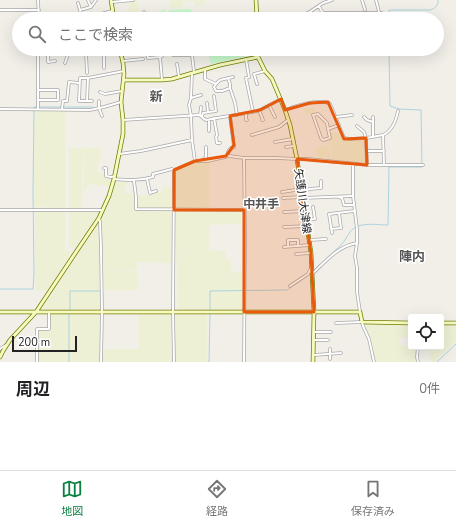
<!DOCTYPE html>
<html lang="ja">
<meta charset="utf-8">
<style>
body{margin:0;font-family:"Nunito Sans","Noto Sans JP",sans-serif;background:#f2f2f2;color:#202124}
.controls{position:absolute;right:12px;bottom:12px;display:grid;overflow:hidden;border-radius:4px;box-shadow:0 4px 16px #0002}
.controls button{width:36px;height:36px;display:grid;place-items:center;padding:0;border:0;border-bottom:1px solid #e0e0e0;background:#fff;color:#202124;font:20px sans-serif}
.scale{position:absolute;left:12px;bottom:10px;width:65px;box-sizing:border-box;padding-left:4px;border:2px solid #222;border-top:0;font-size:11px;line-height:14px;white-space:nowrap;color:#222;-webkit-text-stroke:3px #fff;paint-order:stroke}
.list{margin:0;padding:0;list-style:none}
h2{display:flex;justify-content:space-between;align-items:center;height:52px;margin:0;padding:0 16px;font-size:17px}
h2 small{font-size:13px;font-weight:400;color:#757577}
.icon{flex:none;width:22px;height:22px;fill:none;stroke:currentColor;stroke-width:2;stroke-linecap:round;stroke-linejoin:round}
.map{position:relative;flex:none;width:456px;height:362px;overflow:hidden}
.search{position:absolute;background:#fff;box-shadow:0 4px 16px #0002;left:12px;right:12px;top:12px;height:44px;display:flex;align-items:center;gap:10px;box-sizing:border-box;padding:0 14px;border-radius:22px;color:#757577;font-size:15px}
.sheet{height:108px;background:#fff}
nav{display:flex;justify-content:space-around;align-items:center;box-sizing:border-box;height:56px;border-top:1px solid #e0e0e0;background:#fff;font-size:11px;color:#757577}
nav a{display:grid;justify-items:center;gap:2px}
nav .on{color:#0b8043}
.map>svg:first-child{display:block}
</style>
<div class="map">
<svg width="456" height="362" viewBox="0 0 456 362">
<rect width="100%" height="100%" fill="#f2efe9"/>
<path fill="#eef0d5" d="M169,0H205V4L195,7V2L183,1V7L169,8Z
M129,1H137L139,11L128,14Z
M313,107L315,113L307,115L303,109Z
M34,111H65V208L34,207Z
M341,132L343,138L342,139L333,140H332L333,141L328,143L327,140L332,139L330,134Z
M344,139H364L366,161L365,163L344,162L333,160L330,143L333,141Z
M329,145L331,159L318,158L316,148Z
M69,148H83L82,208H69Z
M84,148H102L97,172L104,174L105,177L112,178L109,187L94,185L89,183L84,193Z
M195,162H209V209L175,208V170Z
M116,181H130L124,188L125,193L127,194L133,193L138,196L152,194L162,191L163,187H172L173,263L138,262L136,270H104L101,218L107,207Z
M35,211H65V250L73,252L47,291L35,290Z
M69,211H100L92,224L75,247H69Z
M175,212H241V224L209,225V251H226V260H231V273L243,272L242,310L178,309Z
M99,222L101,310H44L41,308V306Z
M104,270L137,271L138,290H104Z
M49,313H100V362H37L38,330L48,329Z
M139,313H172V362H103V349H139Z
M174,313H207V362H175Z
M364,324H411V336L399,338L400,346L406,345V347H417L416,356L417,362H375L370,338L364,327Z
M441,324H456V341L434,362H431L429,350L435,349V347H441Z"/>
<path fill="#c8facc" d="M165,9L166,19H155V14Z
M191,9L192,19H169V10Z
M207,49H251L252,55L211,64Z"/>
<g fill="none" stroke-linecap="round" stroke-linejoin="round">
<path stroke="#aad3df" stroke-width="1" d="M389,19V10H431C435,8 439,5 438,0
M330,256C333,251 338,249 341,245C345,241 347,236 350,232C358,221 377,225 388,225L389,167H422L421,110L399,109L390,106L389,49
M314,270L320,264
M0,289H33L34,274L33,192L34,107H93
M210,310V291L287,290L307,276
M70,311V291H101
M69,362V313
M209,362L210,313
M437,362L456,344"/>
<defs>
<path id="street" d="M38,0L39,19
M88,0L91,7
M362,0L365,10
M376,0L379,12
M112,2L133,0
M78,3L80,10L91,7L96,0
M319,6L322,12L324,13H382
M0,10H39
M80,10L81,19
M144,12L146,19
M97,15L112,11
M286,19L308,13L323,3L332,0
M69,49L80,53L85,54L90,50L118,49
M146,49L148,58L160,57
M161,49L162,56L160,57L162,80
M192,49V55
M48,50V62L55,61
M104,50V68
M38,51L61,49
M86,53L87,73
M173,55H192L194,72
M246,59L249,77L246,78L253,112
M123,61L143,59
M65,63L70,49
M177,64L179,77
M205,70V79L216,84L214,87L216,91H222L230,88
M192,73L191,98L189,105L191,116L192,140L195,161
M228,78L230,84V88L235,103L237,115
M216,84L220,80L233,77
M257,84L254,74L265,71
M38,90H58V100H38
M100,92L105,94L122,91
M191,98L201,95
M87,101L88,78
M92,101H79L80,78H88L124,71
M99,101V108L102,116
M207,103L208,112
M269,105L275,117
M0,109L90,110L104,107L121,102
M38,109V49
M62,109L63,101H67L69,82L79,83
M259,110L263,120H262
M285,110C296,106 320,98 330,104L344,138L350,139L366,138L367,165
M246,114V120H247
M200,115L201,107
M202,116L203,113L216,111L214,96
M336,117L352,115
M364,117L367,120L373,122V137
M214,118L217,135L216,137L217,143H220
M123,120L199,115C202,116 203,119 206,120L217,118L253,112L260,110L281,99
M209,120V131
M373,122V117
M357,126L364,132L366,138L383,135L384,165
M328,129L327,123L318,114L313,115L321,138L323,140L330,138L328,129L339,125
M252,135L279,127L288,120
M383,135C392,131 396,121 398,111
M275,142L293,139
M286,147L294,146
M367,151H384
M119,154L141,151L192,140
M227,156C228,151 229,148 234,147L230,116
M244,158L245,239L244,362
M201,161L206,157V147
M353,164V196L357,229V243L355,256L357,268V292L360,312
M104,168H106V176L111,177L115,176
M114,179C127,180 140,181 153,177V174L172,169L174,170L195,161H208L229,156L244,158H276L297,159H308L367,165H423
M147,179L150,193L156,191
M134,181L136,197V209L244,210
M302,191L310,189L321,188V181
M282,192L302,189
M338,197L342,198L344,205H354
M283,198L303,197
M303,198L352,196
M0,210H102
M284,212L305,211
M99,218L100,222L101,248L102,312L101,362
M306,220L315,219L313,207
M284,227L307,226
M331,229L341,228L339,213
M332,233L329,214L354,211
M309,240L326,239
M288,246V240H298V246
M284,247L310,245
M296,254L311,253
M312,274C326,261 338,246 357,243
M290,286L308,274L311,268
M336,323L362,322L363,326L369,339L374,362
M314,332H331
M314,340H328
M0,349L6,345
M330,349V359
M314,355L341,353
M37,362V329H49V312
M174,362L173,311L174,170
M418,362L417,357L418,347"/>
<path id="secondary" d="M111,0L114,19
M256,0L257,19
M256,49L258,57L265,71L272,79L285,110L290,125L297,159L311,253L314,312L313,362
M124,80H162L172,79L220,65L258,57
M0,312H360L362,322L411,323
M441,323H456
M0,357L3,351L10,340L36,312L78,249L99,218L109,196L114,179L123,134V120L121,102L124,74L123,63L120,49"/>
</defs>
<use href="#street" stroke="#a9a9a9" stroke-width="3.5"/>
<use href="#secondary" stroke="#707d05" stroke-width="4.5"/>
<use href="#street" stroke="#fff" stroke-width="2"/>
<use href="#secondary" stroke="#f7fabf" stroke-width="3"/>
</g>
<path fill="#e8590c" fill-opacity="0.2" stroke="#e8590c" stroke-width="3" stroke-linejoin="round" d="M281,99L285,110L310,103L328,102L344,139L366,138L367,165L297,159L311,253L314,312H244V210H174V170L195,161L226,156L234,145L230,116L260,110Z"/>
<g text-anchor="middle" stroke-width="3" stroke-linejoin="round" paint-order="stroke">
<g font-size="11" fill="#222" stroke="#fff">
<text transform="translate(303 201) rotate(82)" y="4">矢護川大津線</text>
</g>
<g font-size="12" font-weight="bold" fill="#555" stroke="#fff">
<text x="261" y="208">中井手</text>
</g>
<g font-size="13" font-weight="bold" fill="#555" stroke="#fff">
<text x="156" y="101">新</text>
<text x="412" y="261">陣内</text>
</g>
</g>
</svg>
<div class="controls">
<button><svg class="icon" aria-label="locate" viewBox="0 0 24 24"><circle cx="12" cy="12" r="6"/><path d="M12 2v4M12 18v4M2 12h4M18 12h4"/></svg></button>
</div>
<div class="scale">200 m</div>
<div class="search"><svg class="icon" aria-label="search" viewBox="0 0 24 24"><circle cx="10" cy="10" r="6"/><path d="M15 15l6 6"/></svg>ここで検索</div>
</div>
<section class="sheet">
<h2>周辺<small>0件</small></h2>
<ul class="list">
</ul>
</section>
<nav>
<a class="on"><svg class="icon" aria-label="map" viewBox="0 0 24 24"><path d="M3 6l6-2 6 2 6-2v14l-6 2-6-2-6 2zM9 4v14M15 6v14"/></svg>地図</a>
<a><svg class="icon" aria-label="directions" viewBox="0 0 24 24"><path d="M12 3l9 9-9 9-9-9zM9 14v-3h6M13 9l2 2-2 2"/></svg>経路</a>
<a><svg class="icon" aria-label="saved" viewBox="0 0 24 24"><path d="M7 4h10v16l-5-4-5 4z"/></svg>保存済み</a>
</nav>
